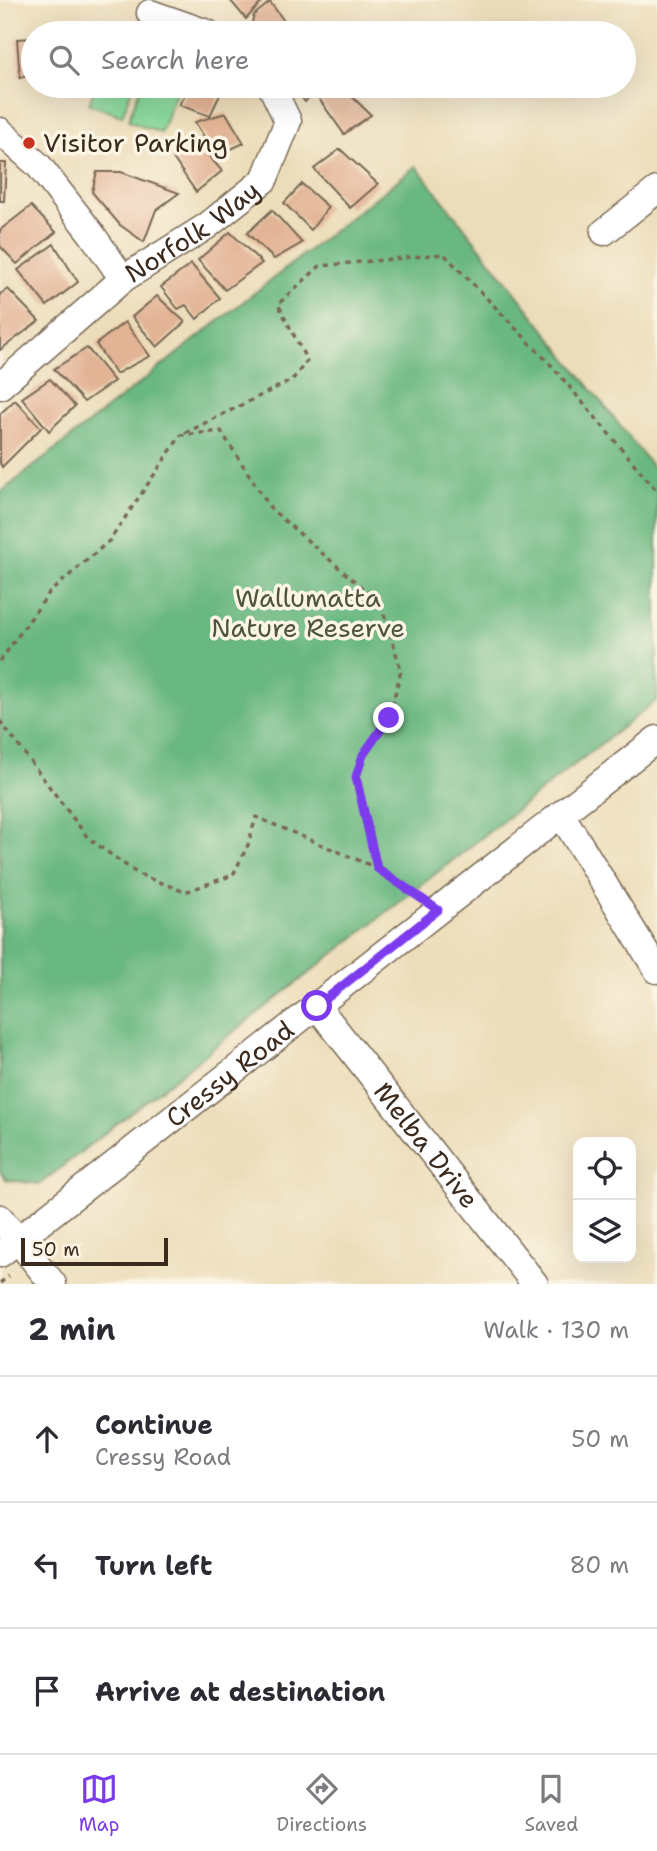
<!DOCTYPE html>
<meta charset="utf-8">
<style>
body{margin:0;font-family:"Shantell Sans",sans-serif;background:#f2f2f3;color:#2b2b33}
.controls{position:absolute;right:21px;bottom:21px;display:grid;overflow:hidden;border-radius:14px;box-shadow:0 7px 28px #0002}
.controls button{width:63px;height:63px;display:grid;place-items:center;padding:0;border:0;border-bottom:2px solid #e1e1e2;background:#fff;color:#2b2b33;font:35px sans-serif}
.scale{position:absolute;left:21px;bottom:18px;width:147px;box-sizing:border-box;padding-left:7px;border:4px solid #3b2a1e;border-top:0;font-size:19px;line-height:24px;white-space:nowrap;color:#3b2a1e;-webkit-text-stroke:5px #fcf5e5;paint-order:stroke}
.stop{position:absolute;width:21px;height:21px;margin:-16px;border:5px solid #7c3aed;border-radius:50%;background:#fff}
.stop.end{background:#7c3aed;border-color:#fff;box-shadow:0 2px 7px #0008}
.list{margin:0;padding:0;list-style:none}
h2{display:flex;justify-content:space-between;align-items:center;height:91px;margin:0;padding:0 28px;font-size:30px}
h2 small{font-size:23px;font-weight:400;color:#7c7c81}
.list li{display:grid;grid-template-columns:46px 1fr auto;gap:21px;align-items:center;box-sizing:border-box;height:126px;padding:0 28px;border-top:2px solid #e1e1e2}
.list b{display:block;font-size:26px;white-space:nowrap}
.list p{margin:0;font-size:23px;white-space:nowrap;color:#7c7c81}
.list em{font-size:23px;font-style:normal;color:#7c7c81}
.icon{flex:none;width:38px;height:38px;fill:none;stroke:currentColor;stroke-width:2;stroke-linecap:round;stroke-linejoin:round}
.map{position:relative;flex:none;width:657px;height:1284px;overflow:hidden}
.search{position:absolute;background:#fff;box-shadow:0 7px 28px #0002;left:21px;right:21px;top:21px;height:77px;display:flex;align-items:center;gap:18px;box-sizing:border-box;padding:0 24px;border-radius:38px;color:#7c7c81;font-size:26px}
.sheet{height:469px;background:#fff}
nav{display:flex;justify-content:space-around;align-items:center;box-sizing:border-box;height:98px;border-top:2px solid #e1e1e2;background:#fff;font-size:19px;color:#7c7c81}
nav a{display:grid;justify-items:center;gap:4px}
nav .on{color:#7c3aed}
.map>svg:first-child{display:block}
</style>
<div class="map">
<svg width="657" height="1284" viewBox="0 0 657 1284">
<rect width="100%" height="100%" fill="#fcf5e5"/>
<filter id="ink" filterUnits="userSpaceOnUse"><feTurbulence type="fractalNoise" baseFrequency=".0143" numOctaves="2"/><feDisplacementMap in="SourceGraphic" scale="14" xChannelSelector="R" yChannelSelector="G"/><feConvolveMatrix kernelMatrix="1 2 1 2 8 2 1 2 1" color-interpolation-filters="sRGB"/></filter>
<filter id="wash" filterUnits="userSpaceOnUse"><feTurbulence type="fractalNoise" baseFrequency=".00686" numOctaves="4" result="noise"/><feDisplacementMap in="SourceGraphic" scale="28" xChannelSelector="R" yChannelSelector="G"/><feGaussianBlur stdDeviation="1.57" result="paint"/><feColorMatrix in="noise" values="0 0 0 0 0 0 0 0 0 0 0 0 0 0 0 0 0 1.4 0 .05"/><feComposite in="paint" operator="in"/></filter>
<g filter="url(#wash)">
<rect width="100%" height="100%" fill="#ecddba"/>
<path fill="#84d799" stroke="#60805c" stroke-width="2" d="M95,86H133L122,116L89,104Z
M141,86H178L161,133L128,121Z"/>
<path fill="#6bb881" stroke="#537150" stroke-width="2" d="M416,166L657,473V700L40,1184L7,1180L0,1172V493Z"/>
<g id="blocks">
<path fill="#e3b395" d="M230,0H264L246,19Z
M270,2L293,33H253L250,30L254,15Z
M33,38V72L20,78L17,39Z
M190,86H224L210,116L179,105Z
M293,86H319L305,102Z
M327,86H341L371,115L344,134L315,93Z
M226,113L244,143L216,156L195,122Z
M198,143L222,171L196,192L173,158Z
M340,149L378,184L350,208L314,169Z
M0,163H6L4,201H0Z
M97,172H121L179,193L156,210L144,242L120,225L92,192Z
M302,184L328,207L311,230L284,203Z
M31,206L56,232L17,264L0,246V230Z
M272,210L302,243L274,259L247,233Z
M230,232L262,263L225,290L198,260Z
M54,244L78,282L47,306L18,270Z
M191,264L220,298L197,319L186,305L178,309L161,287Z
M8,289L39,321L0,350V294Z
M157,296L185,322L157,347L132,317Z
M125,322L150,356L116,374L96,344Z
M87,348L114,381L84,402L54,369Z
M50,379L75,406L49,431L22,398Z
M15,400L41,428L2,467L0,463V414Z"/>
</g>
</g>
<g filter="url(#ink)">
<use href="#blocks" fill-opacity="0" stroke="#796955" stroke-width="2"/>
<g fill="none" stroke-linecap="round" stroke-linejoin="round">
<defs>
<g id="minor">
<path d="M150,13L207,33"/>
<path d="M0,131L39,166L91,233L123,279"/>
<path d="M604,232L657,190"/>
<path id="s1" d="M0,386L123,279L207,226L264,180L288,121L271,86"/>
<path d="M561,814L657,970"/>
<path id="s2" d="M317,1006L535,1284"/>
<path d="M0,1218L53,1284"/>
<path id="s3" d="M0,1254L657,739"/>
</g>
</defs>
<use href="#minor" stroke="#796955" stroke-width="29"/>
<path stroke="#796955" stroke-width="3.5" stroke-dasharray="5 5" stroke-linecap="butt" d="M185,433L292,380L307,361L278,304L320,266L444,254L552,366L657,491
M0,661L49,593L110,540L181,435L221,431L271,509L381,604L401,670L389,718L363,755L356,777L377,868
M0,721L88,838L138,874L185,892L233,875L248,845L256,817L377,868L419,897
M0,1283L9,1276"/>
<use href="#minor" stroke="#fff" stroke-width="26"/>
</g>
</g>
<g fill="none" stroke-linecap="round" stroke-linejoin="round" filter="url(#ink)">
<path stroke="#7c3aed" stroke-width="9" d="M317,1006L438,910L377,868L356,777L363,755L389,718"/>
</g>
<circle fill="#c8321e" stroke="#fcf5e5" stroke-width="2.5" cx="29" cy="143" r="7"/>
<g text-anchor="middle" stroke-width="7" stroke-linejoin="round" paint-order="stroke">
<g font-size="26" fill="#3b2a1e" stroke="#fcf5e5" text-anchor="start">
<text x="43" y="152">Visitor Parking</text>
</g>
<g font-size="26" fill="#3b2a1e" stroke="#fcf5e5">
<text dy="9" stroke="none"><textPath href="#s1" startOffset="247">Norfolk Way</textPath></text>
<text dy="9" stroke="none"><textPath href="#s3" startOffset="292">Cressy Road</textPath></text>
<text dy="9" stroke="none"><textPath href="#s2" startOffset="177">Melba Drive</textPath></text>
</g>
<g font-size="26" fill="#4d553d" stroke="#fcf5e5">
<text x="308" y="607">Wallumatta<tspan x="308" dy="30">Nature Reserve</tspan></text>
</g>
</g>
</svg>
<div class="controls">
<button><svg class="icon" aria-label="locate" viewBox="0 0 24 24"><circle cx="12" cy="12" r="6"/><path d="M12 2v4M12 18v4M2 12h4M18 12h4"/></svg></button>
<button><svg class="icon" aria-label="layers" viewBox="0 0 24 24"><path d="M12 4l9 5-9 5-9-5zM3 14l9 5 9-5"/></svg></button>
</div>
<div class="scale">50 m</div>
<div class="stop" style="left:317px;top:1006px"></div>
<div class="stop end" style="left:389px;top:718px"></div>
<div class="search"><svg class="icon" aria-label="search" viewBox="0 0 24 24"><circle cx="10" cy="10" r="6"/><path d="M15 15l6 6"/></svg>Search here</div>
</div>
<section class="sheet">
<h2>2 min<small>Walk · 130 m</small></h2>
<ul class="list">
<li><svg class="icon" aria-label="ahead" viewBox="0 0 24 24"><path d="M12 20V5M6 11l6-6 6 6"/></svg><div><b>Continue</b><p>Cressy Road</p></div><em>50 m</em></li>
<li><svg class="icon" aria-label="left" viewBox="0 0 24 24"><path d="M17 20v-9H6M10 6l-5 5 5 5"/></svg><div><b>Turn left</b></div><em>80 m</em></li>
<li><svg class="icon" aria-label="arrive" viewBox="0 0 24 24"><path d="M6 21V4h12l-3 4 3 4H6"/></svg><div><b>Arrive at destination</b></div></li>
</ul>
</section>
<nav>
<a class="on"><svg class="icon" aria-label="map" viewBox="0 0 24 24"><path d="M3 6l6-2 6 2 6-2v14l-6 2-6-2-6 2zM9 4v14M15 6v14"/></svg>Map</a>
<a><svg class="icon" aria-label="directions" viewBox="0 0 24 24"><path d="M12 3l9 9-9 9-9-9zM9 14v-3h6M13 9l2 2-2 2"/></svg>Directions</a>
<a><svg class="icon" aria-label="saved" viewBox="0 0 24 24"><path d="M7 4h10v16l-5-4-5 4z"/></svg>Saved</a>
</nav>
